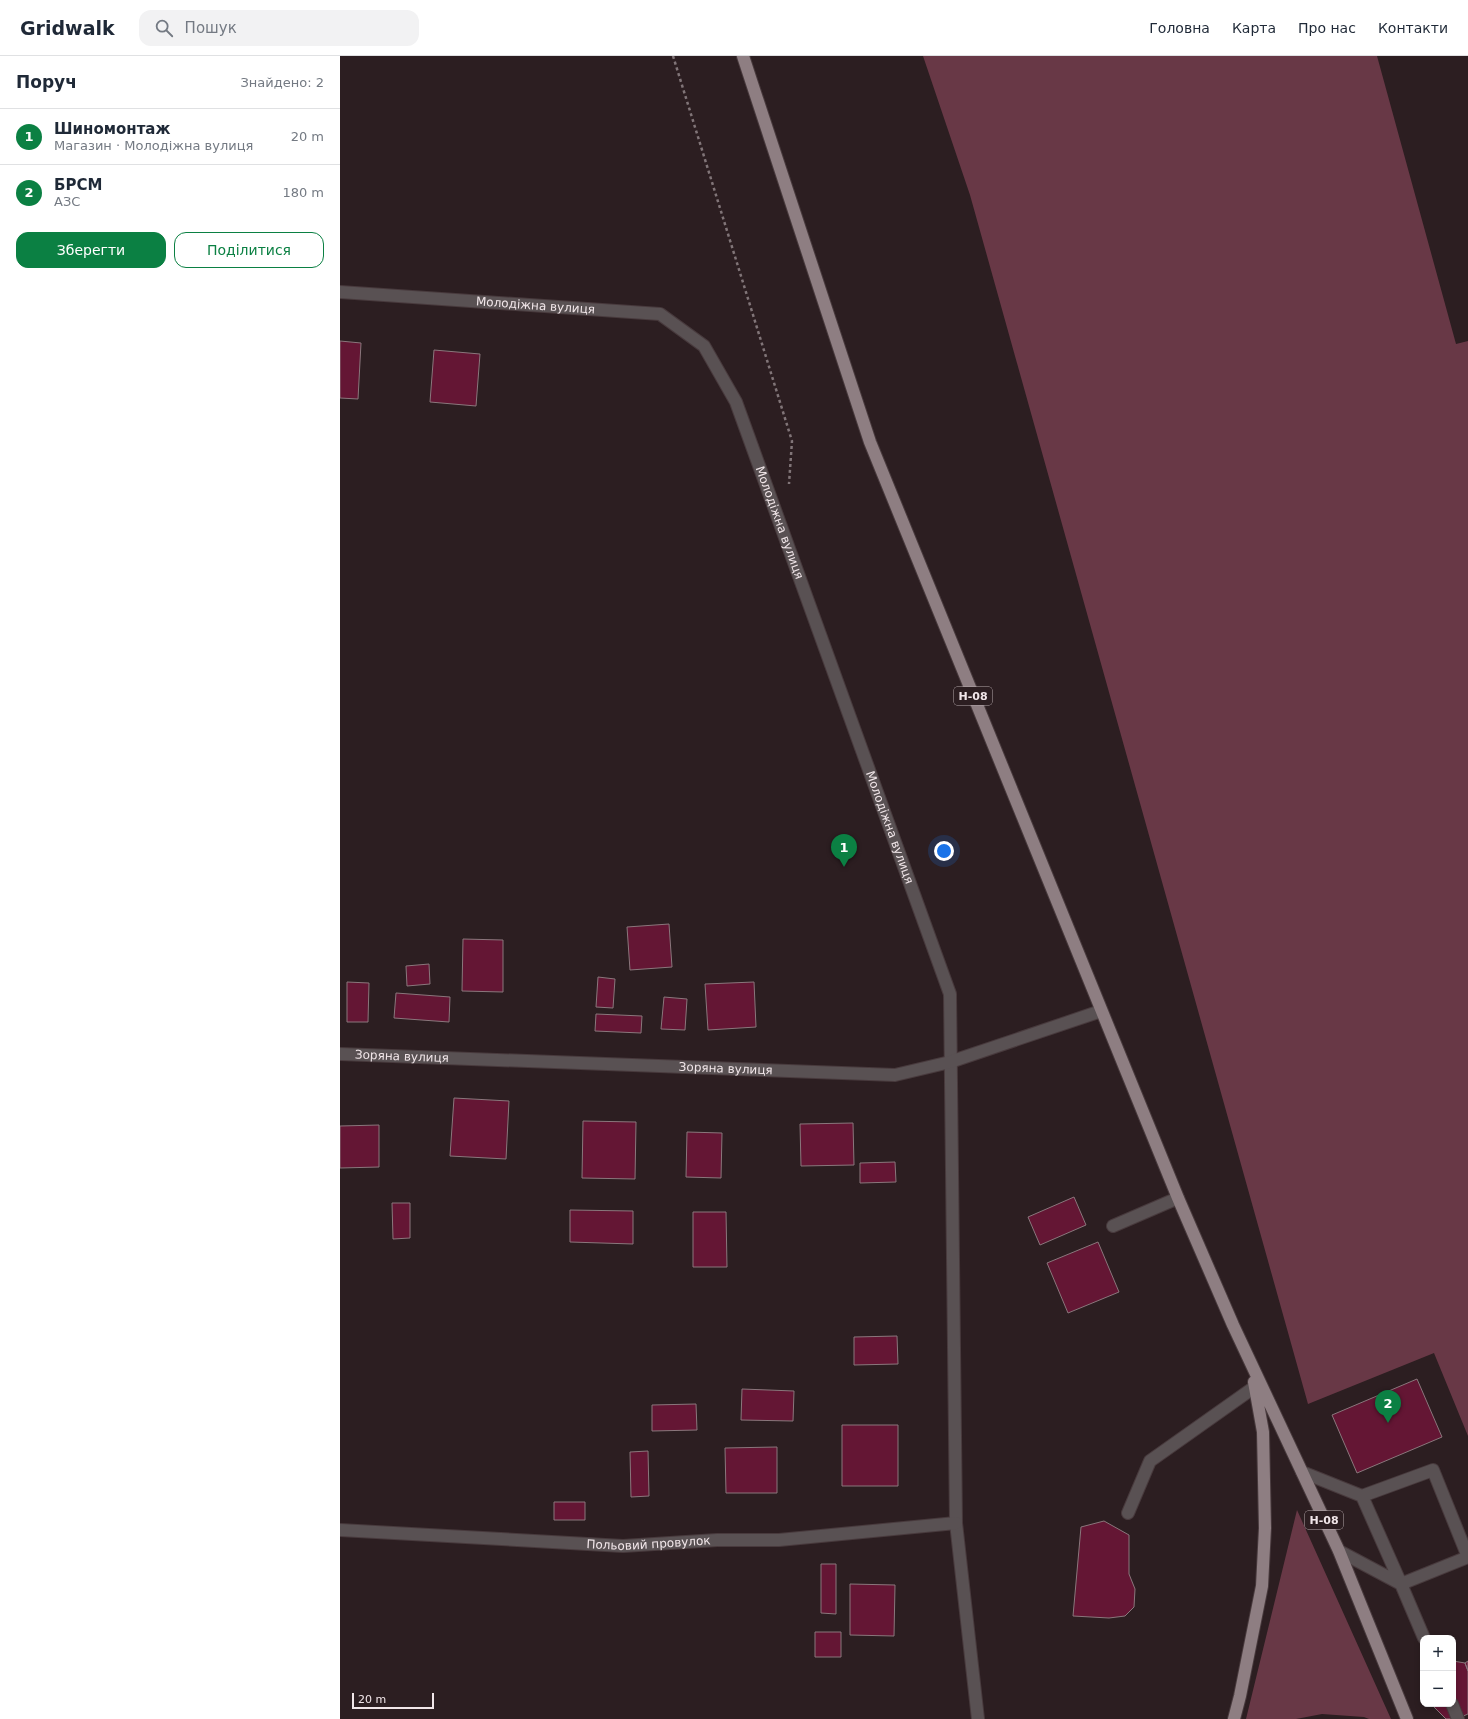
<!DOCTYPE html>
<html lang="uk">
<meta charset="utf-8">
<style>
body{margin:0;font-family:"DejaVu Sans",sans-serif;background:#f2f2f3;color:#1f2937}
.controls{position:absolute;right:12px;bottom:12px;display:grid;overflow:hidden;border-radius:8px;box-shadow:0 2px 6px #0003}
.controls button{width:36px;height:36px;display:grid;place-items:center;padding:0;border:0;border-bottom:1px solid #e0e1e3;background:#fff;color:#1f2937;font:20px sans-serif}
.scale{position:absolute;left:12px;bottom:10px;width:82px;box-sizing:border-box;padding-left:4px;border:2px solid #f1e6e9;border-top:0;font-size:11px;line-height:14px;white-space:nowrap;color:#f1e6e9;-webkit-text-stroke:3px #2c1e21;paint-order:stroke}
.you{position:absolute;left:604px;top:795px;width:14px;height:14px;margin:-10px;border:3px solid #fff;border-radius:50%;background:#1a73e8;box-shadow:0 0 0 6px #1a73e833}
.badge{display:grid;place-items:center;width:26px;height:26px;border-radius:50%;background:#0b8043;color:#fff;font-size:13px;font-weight:700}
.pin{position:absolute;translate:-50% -33px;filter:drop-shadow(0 1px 2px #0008)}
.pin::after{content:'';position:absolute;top:21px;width:14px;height:12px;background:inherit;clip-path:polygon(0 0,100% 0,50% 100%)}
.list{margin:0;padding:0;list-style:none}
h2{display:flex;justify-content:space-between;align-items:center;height:52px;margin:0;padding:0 16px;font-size:17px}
h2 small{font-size:13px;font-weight:400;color:#747a83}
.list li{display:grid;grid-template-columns:26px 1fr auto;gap:12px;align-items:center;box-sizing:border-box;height:56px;padding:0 16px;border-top:1px solid #e0e1e3}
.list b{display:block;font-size:15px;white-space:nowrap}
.list p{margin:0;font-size:13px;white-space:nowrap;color:#747a83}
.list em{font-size:13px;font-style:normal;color:#747a83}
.actions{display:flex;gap:8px;padding:12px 16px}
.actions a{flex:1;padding:9px 0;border:1px solid #0b8043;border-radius:12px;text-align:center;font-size:14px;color:#0b8043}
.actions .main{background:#0b8043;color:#fff}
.icon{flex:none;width:22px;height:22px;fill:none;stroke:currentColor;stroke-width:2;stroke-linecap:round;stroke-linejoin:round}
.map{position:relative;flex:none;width:1128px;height:1663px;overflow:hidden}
header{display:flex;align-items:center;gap:24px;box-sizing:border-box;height:56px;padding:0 20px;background:#fff;border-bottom:1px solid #e0e1e3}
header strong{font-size:19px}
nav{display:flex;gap:22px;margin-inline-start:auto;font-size:14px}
.search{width:280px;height:36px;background:#f2f2f3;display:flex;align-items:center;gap:10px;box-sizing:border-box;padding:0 14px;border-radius:12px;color:#747a83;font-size:15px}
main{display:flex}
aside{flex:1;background:#fff}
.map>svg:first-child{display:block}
</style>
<header>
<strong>Gridwalk</strong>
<div class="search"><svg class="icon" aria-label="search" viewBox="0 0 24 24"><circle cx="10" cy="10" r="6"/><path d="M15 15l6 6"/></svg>Пошук</div>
<nav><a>Головна</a><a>Карта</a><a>Про нас</a><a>Контакти</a></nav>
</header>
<main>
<aside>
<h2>Поруч<small>Знайдено: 2</small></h2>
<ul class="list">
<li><span class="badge">1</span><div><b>Шиномонтаж</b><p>Магазин · Молодіжна вулиця</p></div><em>20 m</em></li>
<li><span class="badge">2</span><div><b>БРСМ</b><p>АЗС</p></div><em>180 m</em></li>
</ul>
<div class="actions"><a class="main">Зберегти</a><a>Поділитися</a></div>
</aside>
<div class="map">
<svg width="1128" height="1663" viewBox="0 0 1128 1663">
<rect width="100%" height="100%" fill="#2c1e21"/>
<path fill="#683846" d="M583,0H1037L1116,288L1128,285V1380L1094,1297L968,1348L630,139Z
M957,1454L1051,1663H1029L1024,1661L982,1658L956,1663H906Z"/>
<path fill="#641634" stroke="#8a777c" d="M0,285L21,287L18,343L0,342Z
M94,294L140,298L136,350L90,346Z
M329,868L332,911L290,914L287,871Z
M123,883L163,884V936L122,935Z
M89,908L90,928L67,930L66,910Z
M258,921L275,923L273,952L256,951Z
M7,926L29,927L28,966H7Z
M414,926L416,971L368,974L365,928Z
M56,937L110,941L109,966L54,962Z
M324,941L347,943L345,974L321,973Z
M256,958L302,960L301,977L255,975Z
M114,1042L169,1045L166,1103L110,1100Z
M243,1065L296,1066L295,1123L242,1122Z
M513,1067L514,1109L461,1110L460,1068Z
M39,1069V1111L0,1112V1070Z
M347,1076L382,1077L381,1122L346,1121Z
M555,1106L556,1126L520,1127V1107Z
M734,1141L746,1169L700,1189L688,1161Z
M52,1147H70V1182L53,1183Z
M230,1154L293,1155V1188L230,1186Z
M353,1156H386L387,1211H353Z
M758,1186L779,1236L728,1257L707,1207Z
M557,1280L558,1308L514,1309V1281Z
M1077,1323L1102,1381L1017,1417L992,1359Z
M402,1333L454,1335L453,1365L401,1364Z
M356,1348L357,1374L312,1375V1349Z
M502,1369H558V1430H502Z
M437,1391V1437H386L385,1392Z
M308,1395L309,1440L291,1441L290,1396Z
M214,1446H245V1464H214Z
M764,1465L789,1479V1518L795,1533L794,1551L785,1560L769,1562L733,1560L741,1471Z
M481,1508H496V1558L481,1557Z
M510,1528L555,1529L554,1580L510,1579Z
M475,1576H501V1601H475Z
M1113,1605L1125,1607L1128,1615V1658L1116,1663H1106L1091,1648H1113Z
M1128,1605V1615L1125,1607Z"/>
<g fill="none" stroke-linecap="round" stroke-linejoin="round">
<defs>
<path id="lane" d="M773,1170L838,1142
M962,1416L1022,1440L1093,1414L1128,1501L1061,1528L1022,1440
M788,1457L810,1405L916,1330
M999,1495L1061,1528L1084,1582
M1112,1648L1118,1663"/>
<g id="street">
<path id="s1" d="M0,236L320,258L364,290L396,346L610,938L616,1467L638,1663"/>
<path id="s2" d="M0,998L555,1019L610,1006L761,955"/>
<path id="s3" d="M0,1474L283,1490L377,1484H439L616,1467"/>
</g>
<path id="primary" d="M403,0L530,386L838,1142L893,1269L999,1495L1067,1663
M894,1663L900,1640L922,1530L925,1472L923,1376L914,1326"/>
</defs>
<use href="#lane" stroke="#483a3d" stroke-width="14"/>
<use href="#street" stroke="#483a3d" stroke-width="14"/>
<use href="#primary" stroke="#483a3d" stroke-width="14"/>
<path stroke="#817578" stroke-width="2.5" stroke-dasharray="3 3" stroke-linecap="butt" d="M333,0L452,385L449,428"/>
<use href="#lane" stroke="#595153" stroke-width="12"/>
<use href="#street" stroke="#595153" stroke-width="12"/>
<use href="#primary" stroke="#8e7e82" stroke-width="12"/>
</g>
<g text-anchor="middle" stroke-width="3" stroke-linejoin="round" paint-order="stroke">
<g fill="#2c1e21" stroke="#b6aaad" stroke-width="1">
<rect x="614" y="631" width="38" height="18" rx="3"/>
<rect x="965" y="1455" width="38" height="18" rx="3"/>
</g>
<g font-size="11" font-weight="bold" fill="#f1e6e9">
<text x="633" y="644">Н-08</text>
<text x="984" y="1468">Н-08</text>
</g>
<g font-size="12" fill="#f1e6e9" stroke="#2c1e21">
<text dy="4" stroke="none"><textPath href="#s1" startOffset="196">Молодіжна вулиця</textPath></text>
<text dy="4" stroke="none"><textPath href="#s1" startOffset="568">Молодіжна вулиця</textPath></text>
<text dy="4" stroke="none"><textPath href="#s1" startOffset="892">Молодіжна вулиця</textPath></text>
<text dy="4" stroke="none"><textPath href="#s2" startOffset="62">Зоряна вулиця</textPath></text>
<text dy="4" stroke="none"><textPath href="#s2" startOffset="386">Зоряна вулиця</textPath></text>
<text dy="4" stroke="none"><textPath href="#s3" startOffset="309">Польовий провулок</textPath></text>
</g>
</g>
</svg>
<div class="controls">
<button>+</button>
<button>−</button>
</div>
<div class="scale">20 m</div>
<div class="you"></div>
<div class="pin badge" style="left:504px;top:811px">1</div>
<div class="pin badge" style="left:1048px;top:1367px">2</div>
</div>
</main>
